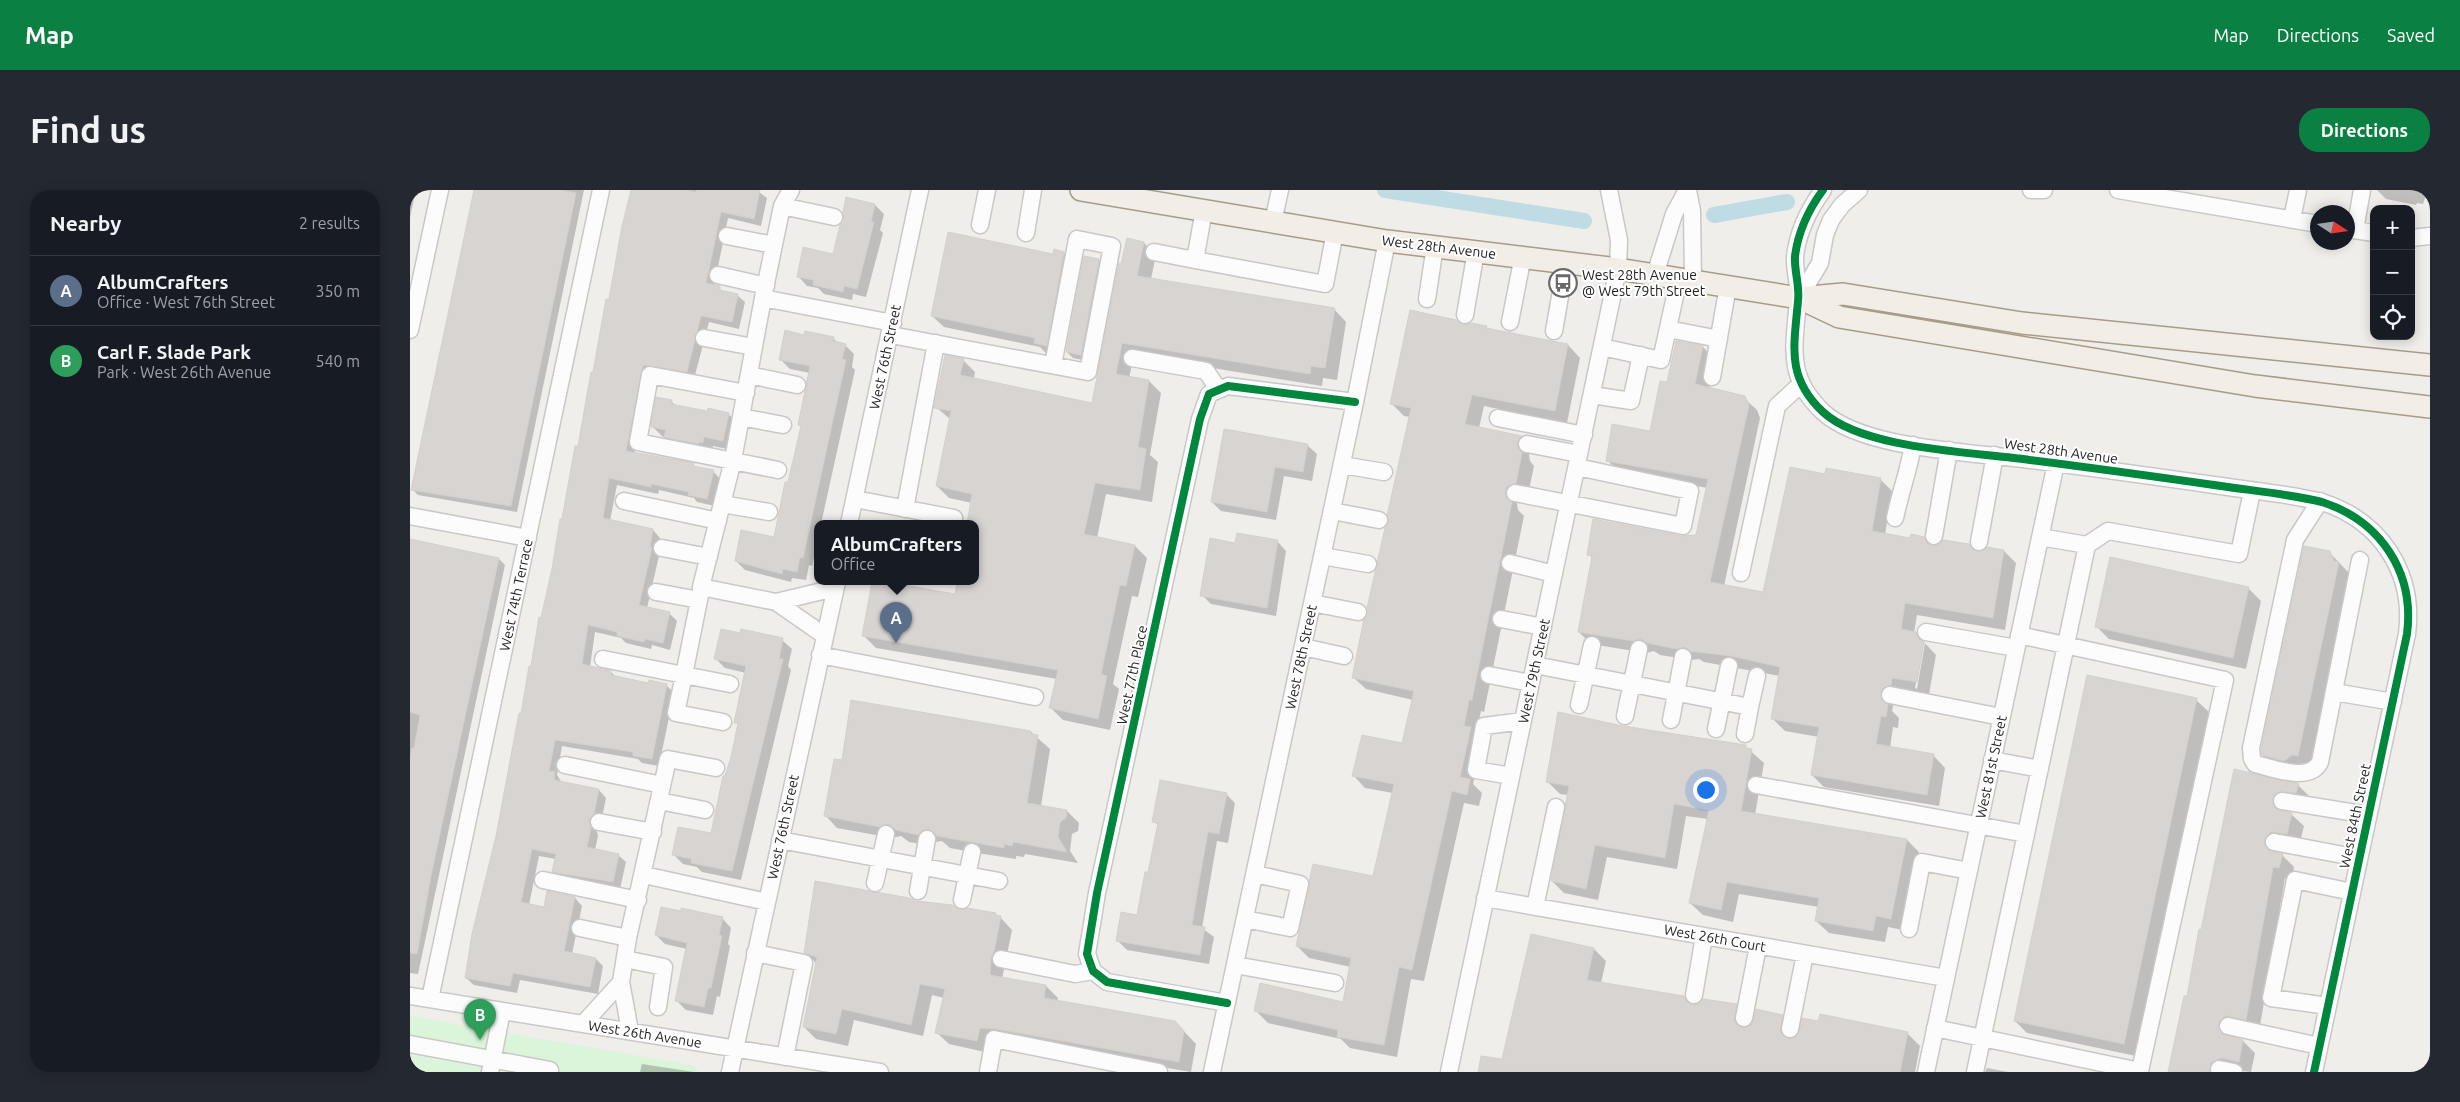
<!DOCTYPE html>
<meta charset="utf-8">
<style>
body{margin:0;font-family:Ubuntu,sans-serif;background:#242831;color:#f1f3f6}
.controls{position:absolute;right:15px;top:15px;display:grid;overflow:hidden;border-radius:10px;box-shadow:0 2px 12px #0003}
.controls button{width:45px;height:45px;display:grid;place-items:center;padding:0;border:0;border-bottom:1px solid #363941;background:#171b24;color:#f1f3f6;font:25px sans-serif}
.compass{position:absolute;left:1900px;top:15px;width:45px;height:45px;border-radius:50%;background:#171b24;box-shadow:0 2px 12px #0003;rotate:102deg}
.you{position:absolute;left:1295px;top:599px;width:18px;height:18px;margin:-12px;border:4px solid #fff;border-radius:50%;background:#1a73e8;box-shadow:0 0 0 8px #1a73e833}
.badge{display:grid;place-items:center;width:32px;height:32px;border-radius:50%;background:#0b8043;color:#fff;font-size:16px;font-weight:700}
.pin{position:absolute;translate:-50% -41px;filter:drop-shadow(0 1px 2px #0008)}
.pin::after{content:'';position:absolute;top:26px;width:18px;height:15px;background:inherit;clip-path:polygon(0 0,100% 0,50% 100%)}
.popup{position:absolute;left:404px;top:330px;width:165px;height:65px;box-sizing:border-box;display:grid;place-content:center;border-radius:10px;background:#171b24;filter:drop-shadow(0 1px 4px #0005);font-size:16px;white-space:nowrap;color:#9ea1a6}
.popup b{font-size:19px;color:#f1f3f6}
.popup::after{content:'';position:absolute;left:50%;top:100%;margin-left:-10px;border:10px solid transparent;border-top-color:#171b24}
.list{margin:0;padding:0;list-style:none}
h2{display:flex;justify-content:space-between;align-items:center;height:65px;margin:0;padding:0 20px;font-size:21px}
h2 small{font-size:16px;font-weight:400;color:#9ea1a6}
.list li{display:grid;grid-template-columns:32px 1fr auto;gap:15px;align-items:center;box-sizing:border-box;height:70px;padding:0 20px;border-top:1px solid #363941}
.list b{display:block;font-size:19px;white-space:nowrap}
.list p{margin:0;font-size:16px;white-space:nowrap;color:#9ea1a6}
.list em{font-size:16px;font-style:normal;color:#9ea1a6}
.icon{flex:none;width:28px;height:28px;fill:none;stroke:currentColor;stroke-width:2;stroke-linecap:round;stroke-linejoin:round}
.map{position:relative;flex:none;width:2020px;height:882px;overflow:hidden;border-radius:20px}
header{display:flex;align-items:center;gap:30px;box-sizing:border-box;height:70px;padding:0 25px;background:#0b8043;color:#fff}
header strong{font-size:24px}
nav{display:flex;gap:28px;margin-inline-start:auto;font-size:18px}
.intro{display:flex;align-items:center;justify-content:space-between;box-sizing:border-box;height:120px;padding:0 30px}
h1{margin:0;font-size:35px}
.button{padding:12px 22px;border-radius:20px;background:#0b8043;color:#fff;font-size:18px;font-weight:700}
main{display:flex;gap:30px;padding:0 30px}
aside{flex:1;background:#171b24;border-radius:20px;box-shadow:0 2px 12px #0003}
.map>svg:first-child{display:block}
</style>
<header>
<strong>Map</strong>
<nav><a>Map</a><a>Directions</a><a>Saved</a></nav>
</header>
<div class="intro"><h1>Find us</h1><a class="button">Directions</a></div>
<main>
<aside>
<h2>Nearby<small>2 results</small></h2>
<ul class="list">
<li><span class="badge" style="background:#5c6f8a">A</span><div><b>AlbumCrafters</b><p>Office · West 76th Street</p></div><em>350 m</em></li>
<li><span class="badge" style="background:#2e9e5b">B</span><div><b>Carl F. Slade Park</b><p>Park · West 26th Avenue</p></div><em>540 m</em></li>
</ul>
</aside>
<div class="map">
<svg width="2020" height="882" viewBox="0 0 2020 882">
<rect width="100%" height="100%" fill="#f0eeeb"/>
<path fill="#daf5da" d="M0,826L282,875L289,882H0Z"/>
<path fill="#0003" d="M0,0H6L0,28Z
M65,0H174L107,322L8,305L2,299Z
M222,0H346L357,8L351,36L318,28L304,96L314,102L327,105L335,112L329,139L299,132L284,189L240,182L227,247L224,264L283,275L286,278L303,281L310,289L305,316L287,312L284,308L249,300L248,304L207,295L200,331L243,340L250,348L247,364L249,366L237,418L259,423L267,431L260,460L242,455L241,459L216,453L211,448L185,442L180,477L201,482L206,487L239,494L256,495L264,503L249,576L232,573L228,569L152,556L147,585L152,593L189,600L196,608L191,632L186,638L188,646L185,660L208,665L216,672L210,699L151,689L143,681L146,669L129,666L119,715L135,718L165,708L172,716L162,764L186,769L193,776L188,804L110,790L107,803L64,795L56,788Z
M1967,0H2020V6L2019,9L2015,8L2013,14L2007,13L2006,15L1976,9Z
M465,15L474,24L470,40L473,43L456,107L443,104L442,110L414,104L408,98L397,96L388,86L424,65Z
M734,53L746,65L741,89L924,119L936,132L927,190L913,188L912,196L724,165L719,188L739,191L751,203L740,265L748,272L742,312L696,304L687,348L725,356L737,368L728,407L722,406L703,494L709,499L700,540L653,530L641,518L647,489L466,458L454,446L464,392L546,405L548,392H565V334H558L562,313L539,308L527,296L541,230L526,217L553,170L565,182L564,189L683,214L712,75Z
M654,63L666,74L648,167L637,164L630,157L534,137L522,126L644,65Z
M689,70L695,76L677,171L663,168L657,162Z
M1053,136L1076,137L1079,140L1158,155L1170,168L1157,233L1074,216L1069,238L1111,247L1123,259L1119,265L1120,271L1124,276L1118,305L1110,308L1107,313L1108,320L1114,326L1074,522L1071,521L1066,544L1073,551L1063,594L1072,603L1069,616L1054,613L1014,791L1001,789L987,867L940,858L931,849L858,833L845,820L934,813L941,777L899,768L887,756L964,688L983,603L955,598L943,585L993,555L1003,510L956,499L943,487L980,333L1000,227L994,226L981,213Z
M395,146L423,148L429,154L435,155L444,164L442,177L445,180L411,334H407V353L402,376L399,375L396,390L382,388L381,392L335,380L326,371L365,348L392,237L389,234L400,183L380,179L370,169Z
M1267,152L1293,157L1305,170L1299,199L1334,208L1347,220L1350,228L1314,396L1354,404L1416,286L1470,289L1482,301L1475,345L1501,349L1514,348L1523,357L1559,355L1566,362L1594,361L1606,373L1595,440L1507,425L1504,443L1515,453H1513L1505,498L1507,499L1515,453L1526,465L1519,504L1494,499L1493,507L1484,511L1482,521L1489,528L1488,538L1483,537L1480,558L1523,565L1535,578L1529,616L1414,597L1402,585L1409,547L1375,541L1363,529L1370,486L1294,472L1289,469L1281,470L1250,465L1244,461L1236,463L1181,454L1169,442L1183,369L1179,364L1287,346L1298,298L1210,283L1198,271L1241,242L1258,194Z
M261,211L266,216L298,222L318,224L328,233L322,260L303,256L302,261L265,256L252,246L242,236Z
M897,255L907,264L902,291L874,286L866,330L811,321L802,312Z
M0,351L89,369L95,375L8,784L0,783Z
M867,351L876,361L866,426L801,414L792,405L826,354Z
M1919,362L1941,385L1900,578H1866L1853,565Z
M1838,398L1851,411L1836,479L1699,449L1686,436Z
M372,450L382,459L378,476L381,480L331,690L292,682L287,677L273,674L264,665L302,645L329,536L326,532L336,483L315,478L306,469Z
M1786,510L1799,522L1726,866L1617,843L1605,831Z
M1213,537L1335,556L1354,573L1345,625L1497,650L1509,662L1493,740L1478,737L1475,752L1419,743L1406,731L1409,717L1329,704L1323,732L1293,725L1280,713L1298,629L1276,626L1267,679L1197,667L1188,710L1154,703L1142,691L1159,605L1150,604L1138,592Z
M621,542L640,559L631,616L657,621L669,633L668,641L662,644L660,661L668,673L615,664L614,667L606,666V669L567,663L540,658L532,651L526,652L521,656L499,652L491,646L482,648L427,638L415,625L433,572Z
M1825,581L1888,595L1900,607L1899,615L1882,613L1874,622L1881,624L1894,636L1889,656L1874,654L1866,663L1872,665L1884,677L1882,690L1875,688L1849,842L1828,838L1819,847L1833,851L1845,863L1841,882L1824,880L1820,882H1759L1778,808Z
M816,604L825,613L818,653L807,651L792,738L804,747L799,774L717,760L707,750L728,726L749,636L744,631Z
M505,712L550,721L585,724L590,727L602,740L592,789L636,796L648,808L647,812L765,832L786,854L781,882L599,851L579,863L539,854L526,842L534,808L522,805L513,846L444,830L438,856L406,849L394,837L407,774L395,762Z
M272,723L312,728L321,738L318,754L320,756L310,807L307,806L303,825L276,820L266,810L277,759L255,754L246,745Z
M1184,759L1196,771L1191,793L1274,807L1283,816L1326,815L1338,828L1337,837L1372,826L1385,838L1383,848L1498,844L1510,856L1505,882H1069L1093,871Z
M232,874L284,882H230Z
M1577,878L1598,882H1575Z"/>
<g fill="none" stroke-linecap="round" stroke-linejoin="round">
<path stroke="#bfdbe3" stroke-width="16" d="M975,0L1174,31
M1304,25L1377,12"/>
</g>
<path fill="#d7d4d2" stroke="#d3d0cc" d="M64,0H150L166,3L101,316L1,300Z
M221,0H276L286,2L287,0H350L344,29L311,22L296,93L310,96V100L328,104L322,132L291,126L277,182L233,175L218,250L216,261L284,273L283,276L304,280L297,309L278,305L279,302L241,294V297L199,288L193,328L243,339L240,357L242,358L229,415L260,422L253,453L235,449L234,452L207,446V442L178,435L172,474L201,481V485L238,493L239,490L257,494L242,569L223,566V562L145,550L139,581L145,582L144,590L189,599L184,624L179,630L181,638L177,657L209,664L203,692L142,682L146,664L122,659L111,712L134,717L137,701L165,707L154,761L186,768L180,797L103,783L100,796L55,788L62,744L86,646L109,523L111,524L119,476H121L129,427L131,428L142,379L150,329H152L165,256H168L181,182H183L196,109H199L212,36Z
M436,7L465,14L461,32H464L447,99L434,96L433,102L403,95L404,90L387,87L393,57L423,64L430,35L434,30L433,22Z
M538,42L643,64L644,59L654,62L637,156L624,153L625,148L521,126Z
M717,48L734,52L727,86L925,118L915,178L901,176L900,184L712,153L706,184L739,190L728,257L736,259L730,300L685,293L674,344L725,355L716,396L710,395L691,484L697,486L688,529L639,518L648,480L452,446L462,392H477L545,404L547,392H565V334H557L562,304L526,296L541,221L524,218L535,165L554,169L550,185L682,213L709,73L711,74Z
M674,66L689,69L671,165L656,162Z
M1000,120L1046,130L1053,135L1061,133L1077,136L1076,138L1158,154L1145,221L1062,205L1055,234L1112,246L1107,253L1108,258L1112,263L1106,293L1098,296L1095,301L1096,307L1102,312L1062,510H1059L1054,536L1061,537L1050,587L1060,589L1057,605L1042,601L1002,780L989,777L974,855L927,847L928,840L844,821L850,793L933,812L941,768L886,756L903,674L963,686L984,594L942,586L952,545L992,553L1004,501L942,488L954,429L958,424L957,418L975,338L979,332L977,325L981,308L1001,218L980,214Z
M375,140L394,145L395,141L424,147L423,151L436,154L432,169L436,170L393,368L390,367L387,382L373,379L372,384L325,371L331,340L364,347L375,292H378L391,236L388,235L400,176L369,170Z
M1266,151L1293,156L1285,194L1335,206L1339,215L1300,392L1353,402L1380,277L1415,284L1416,278L1471,288L1462,341L1500,348L1501,344L1514,347L1517,353L1523,356L1528,355L1533,350L1559,354L1562,359L1568,362L1577,357L1594,360L1583,428L1495,413L1491,439L1506,442L1509,449L1514,452L1507,492L1482,488L1481,495L1472,499L1471,509L1478,515L1476,527L1471,526L1466,554L1524,564L1517,605L1401,585L1409,537L1361,529L1370,477L1321,466L1280,461L1274,457L1267,459L1237,453L1231,449L1223,451L1168,442L1182,366L1177,365L1183,329L1271,346L1286,345L1298,289L1196,271L1202,234L1240,241L1250,191L1257,192Z
M246,207L262,210L261,214L297,221L298,218L319,223L313,251L294,247L293,253L289,252L288,254L254,247L256,240L241,237Z
M814,239L898,254L893,282L865,277L857,322L801,312Z
M827,343L868,350L857,418L790,406L800,348L825,353Z
M0,349L89,368L22,681L7,764L0,763V568L2,558H4L10,525L0,522Z
M1894,356L1920,361L1924,371L1929,372L1888,566L1882,565L1874,571L1852,565L1851,559Z
M1700,367L1839,397L1823,468L1685,437Z
M311,439L330,443L331,439L373,448L369,469H373L322,681L281,673L282,669L262,665L268,637L301,643L313,586H315L321,567L328,533H324L336,476L304,469Z
M1677,485L1787,508L1714,854L1604,831Z
M441,510L621,541V544L628,545L617,613L657,620L656,628L650,632L648,647L657,662L603,652L602,656L594,654V658L527,646L519,639L513,640L508,645L486,640L478,634L470,637L414,626L424,569L432,570Z
M1148,522L1213,536L1336,555V558L1342,559L1331,621L1497,649L1481,729L1466,726L1463,741L1405,731L1409,708L1317,692L1311,720L1279,713L1299,620L1264,614L1255,668L1185,655L1176,699L1141,691L1159,596L1136,592Z
M1824,579L1889,594L1886,603L1869,602L1862,609L1866,619L1882,623L1877,644L1861,642L1854,650L1858,660L1873,664L1869,678L1863,677L1836,830L1815,826L1808,834L1812,844L1833,850L1829,872L1811,868L1801,873L1800,882H1758L1774,806H1777L1789,739L1791,740Z
M750,590L817,603L809,644L798,642L789,692L782,735L795,737L790,765L706,751L711,722L727,725L735,682H738L748,633L742,632Z
M405,691L499,708L506,711L542,715L550,720L557,718L586,723L585,725L591,726L584,762L581,768L580,785L636,795L634,808L765,831L774,841L769,872L586,839L570,838L567,851L525,843L535,799L510,794L501,835L432,819L426,844L393,837L407,767L394,763Z
M251,717L271,721V718L313,727L309,745L312,746L301,798H298L294,817L265,811L277,753L245,745Z
M1121,744L1184,758L1177,790L1274,806L1277,812L1283,815L1288,814L1293,809L1327,814L1324,831L1332,838L1342,834L1346,819L1373,825L1370,842L1379,849L1388,845L1392,828L1408,831L1410,824L1498,842L1490,882H1068L1071,866L1092,869Z"/>
<g fill="none" stroke-linecap="round" stroke-linejoin="round">
<defs>
<path id="minor" d="M381,0L372,16L353,108L483,133
M1278,0L1282,21L1283,90
M1413,0C1399,19 1388,43 1385,66C1384,81 1390,96 1388,111C1384,157 1376,187 1413,222C1454,260 1566,262 1620,270C1684,278 1748,287 1811,296C1845,301 1879,304 1912,312C1971,331 2005,383 1997,444L1904,882
M1621,0H1634
M1708,0L1908,34
M372,16L424,27
M794,20L785,70L915,94L925,42
M1882,29L1888,0
M863,32L870,0
M570,35L577,0
M1938,39L1964,43
M1945,40L1952,0
M616,43L623,0
M317,46L364,55
M2001,48L2020,46
M744,62L785,70
M308,85L356,96
M1245,85L1264,24L1277,0
M353,108L323,270L291,397L366,412L415,446
M1389,108L1410,73L1415,45L1421,30L1432,15L1449,0
M1017,109L1025,56
M1055,125L1066,61
M1100,132L1113,66
M1258,139L1309,149
M0,140L30,0
M1144,141L1156,72
M481,145L678,182L702,56L667,49L643,175
M294,148L344,157
M1192,157L1251,170L1269,88
M722,168L796,181L809,200
M339,185L387,195
M1302,187L1318,96
M336,203L240,185L228,252L368,280
M1182,205L1221,211L1231,165
M331,227L373,235
M1088,228L1174,245
M1117,254L1169,264
M932,275L974,282
M1105,303L1273,336L1280,301L1167,277
M445,309L544,328L543,334
M214,311L308,331
M1910,311L1885,350L1841,558L1842,569L1845,574C1863,578 1900,593 1910,572L1950,370
M312,314L359,322
M495,319L526,153
M922,321L969,330
M0,326L118,348
M1485,328C1490,303 1499,280 1503,255
M439,334L510,0
M1524,346L1539,260
M1630,347L1677,355L1698,341L1829,364L1842,301
M1569,352L1585,265
M252,358L299,367
M912,366L958,374
M1100,373L1144,384
M1331,383L1367,216L1391,194
M246,402L289,410L291,401
M289,410L274,485L320,494
M366,412L425,398
M902,413L948,422
M1091,429L1133,437
M1516,442L1606,458
M893,457L934,466
M410,465L625,507
M193,469L274,485L266,523L313,532
M1125,475L1340,517L1347,486
M1079,485L1121,493
M1924,502L1983,512
M1480,505L1591,527
M1169,515L1182,455
M1215,526L1229,459
M1261,530L1273,467
M1306,539L1319,476
M1335,544L1340,517
M1582,570L1630,579
M155,575L252,595
M1101,586L1066,580L1074,536L1113,531
M1346,595L1616,644L1677,355
M249,611L295,620
M1872,611L1958,625
M189,632L243,642
M370,650L589,691
M1864,652L1949,668
M234,685L357,712
M133,690L228,710
M465,693L476,644
M508,701L517,649
M1075,708L1536,788
M552,710L562,662
M1125,717L1146,617
M835,729L880,738L890,694L845,684
M170,738L218,748
M1499,739L1512,672L1559,681
M345,763L394,773L375,867
M215,769L254,777L248,817
M591,769L665,784L683,781
M825,775L925,793
M1284,805L1294,746
M0,806L470,882
M20,809L191,0
M817,813L697,792L683,781L677,764L687,703L790,229L799,204L818,196L945,212
M1918,816L1861,808L1885,690L1942,702
M1334,828L1348,756
M173,834L211,792
M1818,836L1909,856
M1525,838L1730,881L1815,490L1609,445
M1380,839L1395,764
M220,841L211,792L218,748L258,569L306,578
M0,854L140,880
M1809,879L1824,882
M80,882L92,821
M320,882L427,392
M578,882L584,849L749,882
M802,882L945,212L977,51
M1039,882L1208,79L1209,50L1199,0
M1516,882L1646,273
M1565,882L1616,644"/>
<path id="major" d="M671,0L977,51L1208,79L1389,108L1433,104L1612,133L2020,175
M1389,108L1429,127L1845,196L2020,217"/>
</defs>
<use href="#minor" stroke="#c9c8c7" stroke-width="19"/>
<use href="#major" stroke="#a79c86" stroke-width="24"/>
<use href="#minor" stroke="#fdfcfc" stroke-width="16"/>
<use href="#major" stroke="#f3ede7" stroke-width="21"/>
<defs>
<path id="cycleway" d="M1413,0C1399,19 1388,43 1385,66C1384,81 1390,96 1388,111C1384,157 1376,187 1413,222C1454,260 1566,262 1620,270C1684,278 1748,287 1811,296C1845,301 1879,304 1912,312C1971,331 2005,383 1997,444L1904,882
M817,813L697,792L683,781L677,764L687,703L790,229L799,204L818,196L945,212"/>
</defs>
<use href="#cycleway" stroke="#fff" stroke-width="11"/>
<use href="#cycleway" stroke="#00873e" stroke-width="8"/>
</g>
<defs>
<symbol id="bus-ring" viewBox="-11 -11 22 22"><circle r="9.5" fill="#fff" stroke="#6a6968" stroke-width="1.5"/><path d="M-5-6H5V4H4V6H2V4H-2V6H-4V4H-5ZM-3.5-4V0h7V-4ZM-3.5 1.2v1.5H-2V1.2ZM2 1.2v1.5H3.5V1.2Z" fill="#6a6968"/></symbol>
</defs>
<g fill-rule="evenodd">
<use href="#bus-ring" x="1137" y="77" width="32" height="32"/>
</g>
<g text-anchor="middle" stroke-width="4" stroke-linejoin="round" paint-order="stroke">
<g font-size="14" fill="#222" stroke="#fff">
<text transform="translate(1029 57) rotate(7)" y="5">West 28th Avenue</text>
<text transform="translate(475 167) rotate(-78)" y="5">West 76th Street</text>
<text transform="translate(1651 261) rotate(8)" y="5">West 28th Avenue</text>
<text transform="translate(106 405) rotate(-78)" y="5">West 74th Terrace</text>
<text transform="translate(891 467) rotate(-78)" y="5">West 78th Street</text>
<text transform="translate(1124 481) rotate(-78)" y="5">West 79th Street</text>
<text transform="translate(722 485) rotate(-78)" y="5">West 77th Place</text>
<text transform="translate(1581 577) rotate(-78)" y="5">West 81st Street</text>
<text transform="translate(1945 626) rotate(-78)" y="5">West 84th Street</text>
<text transform="translate(373 637) rotate(-78)" y="5">West 76th Street</text>
<text transform="translate(1305 748) rotate(10)" y="5">West 26th Court</text>
<text transform="translate(235 844) rotate(9)" y="5">West 26th Avenue</text>
</g>
<g font-size="14" fill="#222" stroke="#fff" text-anchor="start">
<text x="1172" y="90">West 28th Avenue<tspan x="1172" dy="16">@ West 79th Street</tspan></text>
</g>
</g>
</svg>
<div class="controls">
<button>+</button>
<button>−</button>
<button><svg class="icon" aria-label="locate" viewBox="0 0 24 24"><circle cx="12" cy="12" r="6"/><path d="M12 2v4M12 18v4M2 12h4M18 12h4"/></svg></button>
</div>
<svg class="compass" viewBox="-18 -18 36 36"><path d="M0-13l5 13h-10z" fill="#e53935"/><path d="M0 13l5-13h-10z" fill="#9ea1a6"/></svg>
<div class="you"></div>
<div class="pin badge" style="left:486px;top:453px;background:#5c6f8a">A</div>
<div class="popup"><b>AlbumCrafters</b>Office</div>
<div class="pin badge" style="left:70px;top:850px;background:#2e9e5b">B</div>
</div>
</main>
